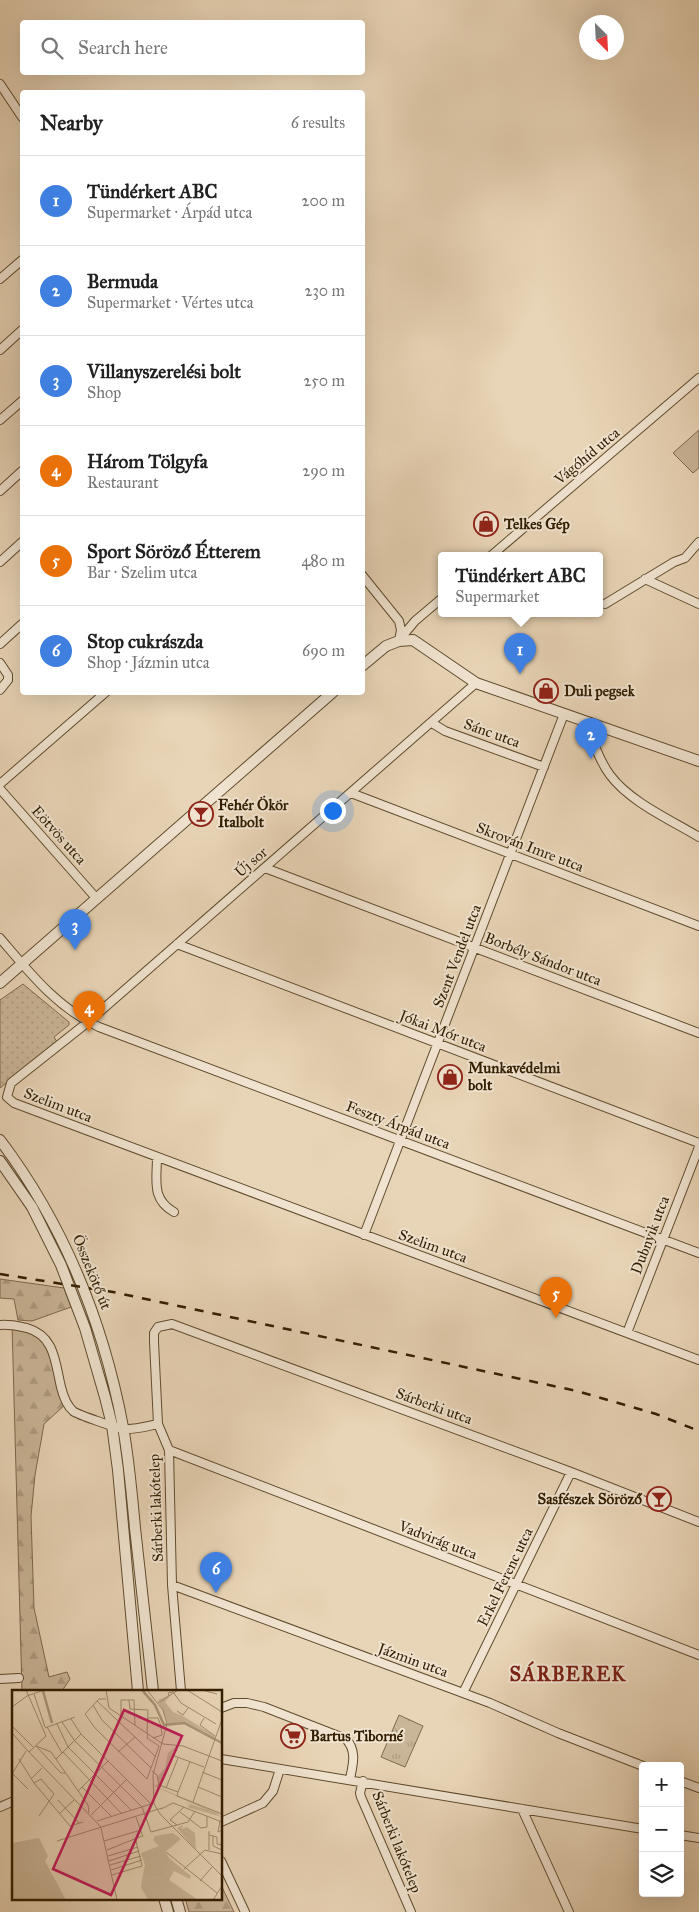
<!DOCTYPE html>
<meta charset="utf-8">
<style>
body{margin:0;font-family:"IM FELL Great Primer",serif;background:#f2f2f2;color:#222}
.controls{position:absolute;right:15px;bottom:15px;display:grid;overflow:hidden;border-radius:5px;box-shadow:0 5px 20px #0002}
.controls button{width:45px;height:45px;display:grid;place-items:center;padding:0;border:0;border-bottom:1px solid #e0e0e0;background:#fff;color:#222;font:25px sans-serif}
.compass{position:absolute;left:579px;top:15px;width:45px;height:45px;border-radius:50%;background:#fff;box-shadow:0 5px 20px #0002;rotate:156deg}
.you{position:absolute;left:332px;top:810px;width:18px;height:18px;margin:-12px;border:4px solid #fff;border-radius:50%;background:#1a73e8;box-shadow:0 0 0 8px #1a73e833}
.badge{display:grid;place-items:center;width:32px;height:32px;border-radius:50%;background:#0b8043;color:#fff;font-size:16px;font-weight:700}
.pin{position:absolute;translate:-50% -41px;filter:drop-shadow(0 1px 2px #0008)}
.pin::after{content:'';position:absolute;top:26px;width:18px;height:15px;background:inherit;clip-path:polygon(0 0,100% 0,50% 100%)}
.popup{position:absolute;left:438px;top:552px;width:165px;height:65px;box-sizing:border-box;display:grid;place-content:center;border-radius:5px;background:#fff;filter:drop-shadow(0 1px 4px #0005);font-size:16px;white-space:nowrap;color:#767676}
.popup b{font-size:19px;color:#222}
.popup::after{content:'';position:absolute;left:50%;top:100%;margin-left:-10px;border:10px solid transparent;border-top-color:#fff}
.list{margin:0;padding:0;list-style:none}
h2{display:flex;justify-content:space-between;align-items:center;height:65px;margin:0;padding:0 20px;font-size:21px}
h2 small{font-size:16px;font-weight:400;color:#767676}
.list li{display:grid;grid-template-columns:32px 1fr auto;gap:15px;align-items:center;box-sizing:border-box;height:90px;padding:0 20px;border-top:1px solid #e0e0e0}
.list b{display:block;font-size:19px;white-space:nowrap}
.list p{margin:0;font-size:16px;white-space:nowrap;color:#767676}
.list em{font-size:16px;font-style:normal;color:#767676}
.icon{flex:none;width:28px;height:28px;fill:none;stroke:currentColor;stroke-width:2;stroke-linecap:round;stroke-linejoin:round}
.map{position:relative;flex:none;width:699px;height:1912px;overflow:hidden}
.search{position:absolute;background:#fff;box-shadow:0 5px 20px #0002;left:20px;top:20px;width:345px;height:55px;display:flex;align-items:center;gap:12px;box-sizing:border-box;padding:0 18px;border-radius:5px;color:#767676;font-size:19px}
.panel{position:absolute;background:#fff;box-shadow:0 5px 20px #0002;left:20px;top:90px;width:345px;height:605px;border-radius:5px}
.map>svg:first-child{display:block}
</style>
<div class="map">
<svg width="699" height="1912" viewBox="0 0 699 1912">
<defs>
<pattern id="grass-dots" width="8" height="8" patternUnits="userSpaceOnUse" patternTransform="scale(1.25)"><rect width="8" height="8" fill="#c9b597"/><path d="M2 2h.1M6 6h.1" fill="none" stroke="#ad9b80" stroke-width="1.8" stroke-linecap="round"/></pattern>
<pattern id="forest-firs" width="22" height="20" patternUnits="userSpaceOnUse" patternTransform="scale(1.25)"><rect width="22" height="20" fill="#c9b597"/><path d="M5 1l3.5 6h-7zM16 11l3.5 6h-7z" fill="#ad9b80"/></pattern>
<pattern id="park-tufts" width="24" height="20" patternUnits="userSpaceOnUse" patternTransform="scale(1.25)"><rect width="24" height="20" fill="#c9b597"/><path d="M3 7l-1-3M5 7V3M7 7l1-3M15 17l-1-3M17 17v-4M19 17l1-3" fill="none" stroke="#ad9b80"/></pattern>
</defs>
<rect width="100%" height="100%" fill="#e8d4b6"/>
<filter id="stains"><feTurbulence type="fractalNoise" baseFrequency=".004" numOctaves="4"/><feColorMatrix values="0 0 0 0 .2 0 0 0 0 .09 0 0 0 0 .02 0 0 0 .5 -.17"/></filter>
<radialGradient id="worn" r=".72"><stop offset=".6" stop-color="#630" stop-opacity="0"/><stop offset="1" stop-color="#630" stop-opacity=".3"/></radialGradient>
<path fill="url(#grass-dots)" stroke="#7e694c" d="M23,984L69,1022V1025L54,1037L57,1042L0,1088V1000Z"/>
<path fill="url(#forest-firs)" stroke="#7e694c" d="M0,1279L64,1288L71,1307L32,1321L18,1320L14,1299L0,1298Z
M12,1324L48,1341L67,1403L44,1424L35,1475L31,1516L34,1608L49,1677L67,1672L70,1679L62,1691H22Z
M221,1885L234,1912H189L185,1898H221Z"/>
<path fill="url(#park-tufts)" stroke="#7e694c" d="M399,1715L423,1726L405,1767L381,1757Z"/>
<path fill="#c9b597" stroke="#7e694c" d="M699,430V468L693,473L673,453Z"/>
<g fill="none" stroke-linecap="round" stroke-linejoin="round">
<defs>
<path id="minor" d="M0,84L22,117
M0,279L22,260
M0,350L22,330
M0,420L22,401
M0,491L22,471
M492,555L699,378
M0,562L22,542
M362,575L399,621L401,630L399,641
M645,579L699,604
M605,604L674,562L685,558L699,542
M400,639L415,621L441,599
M0,644L22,624
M0,663L8,675V680L0,690
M476,683L88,1022L11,1083L7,1097L14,1103L699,1360
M432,723L445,731L544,767
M587,723C593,741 599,760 610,775C630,802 671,820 699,837
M0,784L106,692
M0,789L97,899
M351,793L699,926
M265,868L699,1033
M0,938C29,972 57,1008 99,1027L699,1253
M177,944L699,1143
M157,1157C157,1180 151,1199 174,1212
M364,1235L564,714
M0,1325C10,1324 17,1326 27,1328C55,1336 55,1362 61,1387C63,1395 66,1405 73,1411C78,1415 117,1428 124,1429C134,1430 148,1426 158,1424
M627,1333L699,1147
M169,1450L699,1655
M172,1585L490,1703L558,1733L643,1766
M0,1679L19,1678
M181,1691L172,1585L169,1450L158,1424L154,1342V1333L158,1327L172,1324L571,1472L699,1522
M463,1693L571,1472
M221,1708L234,1703H247L264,1707L346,1739C357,1751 353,1764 350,1779
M221,1759L643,1829
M363,1781L360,1793L361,1797L411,1912
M680,1781L699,1788
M0,1807L14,1801
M522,1809L569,1912
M221,1822L263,1803L273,1791L280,1769
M680,1835L699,1838
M221,1861L245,1912"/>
<path id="tertiary" d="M362,666L386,646L399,641L413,640L476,683L699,761
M0,983L333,692
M0,1140C65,1226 103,1321 123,1427C129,1460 132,1495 135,1528C141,1583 147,1637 153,1691
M0,1161L32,1207L61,1265L85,1328L105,1397L112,1425L118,1470L138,1691
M164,1898L168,1912
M176,1898L180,1912"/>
</defs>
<use href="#minor" stroke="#604b2e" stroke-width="10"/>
<use href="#tertiary" stroke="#604b2e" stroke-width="12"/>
<use href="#minor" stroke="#f0e3d0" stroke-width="8"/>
<use href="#tertiary" stroke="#f0e3d0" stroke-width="10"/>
<path stroke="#321d00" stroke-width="2.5" stroke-dasharray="9 9" stroke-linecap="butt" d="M0,1274L113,1292L577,1391L656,1414L699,1431"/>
</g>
<defs>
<symbol id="shop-ring" viewBox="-11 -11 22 22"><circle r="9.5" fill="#f0e3d0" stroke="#8f2418" stroke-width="1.5"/><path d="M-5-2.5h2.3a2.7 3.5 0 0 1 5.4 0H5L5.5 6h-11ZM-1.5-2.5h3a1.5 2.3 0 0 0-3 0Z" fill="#8f2418"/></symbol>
<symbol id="bar-ring" viewBox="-11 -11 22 22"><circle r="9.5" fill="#f0e3d0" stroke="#8f2418" stroke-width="1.5"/><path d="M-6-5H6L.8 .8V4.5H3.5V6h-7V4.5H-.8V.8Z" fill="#8f2418"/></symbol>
<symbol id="supermarket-ring" viewBox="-11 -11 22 22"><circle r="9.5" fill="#f0e3d0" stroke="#8f2418" stroke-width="1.5"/><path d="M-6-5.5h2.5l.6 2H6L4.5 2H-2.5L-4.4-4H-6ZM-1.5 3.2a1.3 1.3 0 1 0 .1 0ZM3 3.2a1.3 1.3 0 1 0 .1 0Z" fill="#8f2418"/></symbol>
</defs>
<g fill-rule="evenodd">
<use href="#shop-ring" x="472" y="510" width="28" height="28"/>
<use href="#shop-ring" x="532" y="677" width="28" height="28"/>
<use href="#bar-ring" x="187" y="800" width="28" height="28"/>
<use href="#shop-ring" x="436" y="1063" width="28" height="28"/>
<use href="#bar-ring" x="645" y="1485" width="28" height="28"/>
<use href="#supermarket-ring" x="279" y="1722" width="28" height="28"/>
</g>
<g text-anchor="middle" stroke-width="4" stroke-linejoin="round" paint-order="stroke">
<g font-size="15" fill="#321d00" stroke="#f0e3d0">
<text transform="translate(587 456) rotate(-40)" y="5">Vágóhíd utca</text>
<text transform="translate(492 733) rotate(20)" y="5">Sánc utca</text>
<text transform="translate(59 835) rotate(48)" y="5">Eötvös utca</text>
<text transform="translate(530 847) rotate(21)" y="5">Skrován Imre utca</text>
<text transform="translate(251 862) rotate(-41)" y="5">Új sor</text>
<text transform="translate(457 956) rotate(-69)" y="5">Szent Vendel utca</text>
<text transform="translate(543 959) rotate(21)" y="5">Borbély Sándor utca</text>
<text transform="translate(443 1031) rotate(21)" y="5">Jókai Mór utca</text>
<text transform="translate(58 1105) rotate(21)" y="5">Szelim utca</text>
<text transform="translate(398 1125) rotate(21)" y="5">Feszty Árpád utca</text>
<text transform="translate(650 1235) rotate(-69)" y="5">Dubnyik utca</text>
<text transform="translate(433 1246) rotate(20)" y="5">Szelim utca</text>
<text transform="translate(92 1272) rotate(68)" y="5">Összekötő út</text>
<text transform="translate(434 1406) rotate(20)" y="5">Sárberki utca</text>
<text transform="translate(156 1508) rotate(-92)" y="5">Sárberki lakótelep</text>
<text transform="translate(438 1540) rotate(21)" y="5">Vadvirág utca</text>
<text transform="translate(505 1577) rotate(-64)" y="5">Erkel Ferenc utca</text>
<text transform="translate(413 1660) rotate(20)" y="5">Jázmin utca</text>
<text transform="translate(397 1842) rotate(68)" y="5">Sárberki lakótelep</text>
</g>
<g font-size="15" font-weight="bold" fill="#321d00" stroke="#f0e3d0" text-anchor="start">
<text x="504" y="529">Telkes Gép</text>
<text x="564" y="696">Duli pegsek</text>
<text x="218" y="810">Fehér Ökör<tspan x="218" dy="17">Italbolt</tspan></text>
<text x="468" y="1073">Munkavédelmi<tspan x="468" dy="17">bolt</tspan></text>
<text x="642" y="1504" text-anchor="end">Sasfészek Söröző</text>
<text x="310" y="1741">Bartus Tiborné</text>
</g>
<g font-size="20" font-weight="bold" letter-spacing="1" fill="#7a1f14" stroke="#f0e3d0">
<text x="568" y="1681">SÁRBEREK</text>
</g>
</g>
<g transform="translate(12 1690)">
<rect width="210" height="210" fill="#e8d4b6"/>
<path d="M160,4L153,12L161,22L171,26L172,33L157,36L146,10ZM161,143L169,149L153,162L158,169L153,181L154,186L130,189L133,175L129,163L147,156L141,150L143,146Z" fill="#c9b597"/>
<path d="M171,26L203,46L201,50L172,33L169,29ZM164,56L146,97L210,125L204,124L210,127L175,117L178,115L172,112L195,120L142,96L146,94V86L153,78L156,63ZM27,148L36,166L33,171L54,210H0V153ZM158,169L179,186L178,189L162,181L157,190L186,210L136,209L129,198L130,189L154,186L153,181Z" fill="#c9b597"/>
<path d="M171,135L170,139L175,137L183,143L184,160L165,138Z" fill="#c9b597"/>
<path fill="none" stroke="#aa9678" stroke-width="2.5" d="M130,0L143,15L152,35L172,33L210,53M31,1L40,33"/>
<path fill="none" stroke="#9f8b6d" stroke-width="1" d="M14,0L34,46L17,62M94,0L97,18L151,54L171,56L210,71M135,0L151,20L155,34L141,85L142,114L148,124L210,186M175,0L210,22M190,0L205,4M22,4L33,37M157,6L156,3L161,2L169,13L204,34M94,9H87L73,24L83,38L135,89L147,56L135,48L136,44M117,10L118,19L136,20L135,44M85,11L144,67M146,13L166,0M81,15L90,30L139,78M0,17L15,6L32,0M165,21L171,25L176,18M109,26V10H122L123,35M136,28H146L149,36L150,45L141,48M192,28L188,35L203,46M59,29L69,44L139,114L85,131M50,32L62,50L130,117L139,142L176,132L183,121M45,34L56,57L119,120M0,36L21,57M35,37L50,63M33,38L63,27M0,43L16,61M24,56L39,62L76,115L77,123M24,56L49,83H53M15,60L89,137M51,62L109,123M106,62L123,47M160,65L192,77M7,69L22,93L58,136L71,132M44,69L69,44M140,81L145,85L147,95L166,102M190,82L210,90M0,83L16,99M0,84L14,61M19,89L30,78M22,93L29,89L42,104L27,126M70,97L99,126M186,97L210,107M154,98L166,68M66,101L96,71M166,102L165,106L210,124M166,102L178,72M46,110L67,133M181,112L210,29M149,119L161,113L210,132M168,122L189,138L195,137V126M48,123L62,110M79,125L115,89M124,127L131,147M208,131L206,142L210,140M165,135L158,130L172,117M89,138L105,210M197,141V160M197,145L205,147V154L210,155M201,146V156L210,160M45,151L150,118M92,151L129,140M95,160L130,146M154,162L205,203M96,166L126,157M97,171L127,161M98,175L129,166M172,179L193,160L210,164M99,180L130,170M100,185L130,176L124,151M188,191L200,177M201,210L210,196"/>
<path fill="#c2185b" fill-opacity="0.15" stroke="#c2185b" stroke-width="2.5" d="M112,20L170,46L99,205L41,179Z"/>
<rect width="210" height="210" fill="none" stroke="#321d00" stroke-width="2.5"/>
</g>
<rect width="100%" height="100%" filter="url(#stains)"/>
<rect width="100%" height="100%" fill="url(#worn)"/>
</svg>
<div class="controls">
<button>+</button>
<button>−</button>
<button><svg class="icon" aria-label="layers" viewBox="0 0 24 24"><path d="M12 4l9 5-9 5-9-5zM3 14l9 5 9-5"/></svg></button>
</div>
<svg class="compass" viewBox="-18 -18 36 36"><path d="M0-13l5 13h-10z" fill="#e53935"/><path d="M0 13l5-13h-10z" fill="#767676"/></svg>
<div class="you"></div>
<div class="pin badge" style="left:520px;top:674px;background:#3f7fe0">1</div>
<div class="popup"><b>Tündérkert ABC</b>Supermarket</div>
<div class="pin badge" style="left:591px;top:759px;background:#3f7fe0">2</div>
<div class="pin badge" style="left:75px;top:950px;background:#3f7fe0">3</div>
<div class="pin badge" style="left:89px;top:1032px;background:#e8710a">4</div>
<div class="pin badge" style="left:556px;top:1318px;background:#e8710a">5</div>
<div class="pin badge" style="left:216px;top:1593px;background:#3f7fe0">6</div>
<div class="search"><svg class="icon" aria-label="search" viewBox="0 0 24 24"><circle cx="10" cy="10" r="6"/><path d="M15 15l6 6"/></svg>Search here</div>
<section class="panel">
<h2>Nearby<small>6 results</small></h2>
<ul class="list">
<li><span class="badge" style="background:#3f7fe0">1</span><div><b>Tündérkert ABC</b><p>Supermarket · Árpád utca</p></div><em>200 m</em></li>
<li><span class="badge" style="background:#3f7fe0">2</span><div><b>Bermuda</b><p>Supermarket · Vértes utca</p></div><em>230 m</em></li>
<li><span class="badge" style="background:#3f7fe0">3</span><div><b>Villanyszerelési bolt</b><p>Shop</p></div><em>250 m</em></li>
<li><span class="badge" style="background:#e8710a">4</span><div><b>Három Tölgyfa</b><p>Restaurant</p></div><em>290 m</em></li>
<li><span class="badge" style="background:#e8710a">5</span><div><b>Sport Söröző Étterem</b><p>Bar · Szelim utca</p></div><em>480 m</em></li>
<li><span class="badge" style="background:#3f7fe0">6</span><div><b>Stop cukrászda</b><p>Shop · Jázmin utca</p></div><em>690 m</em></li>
</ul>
</section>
</div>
